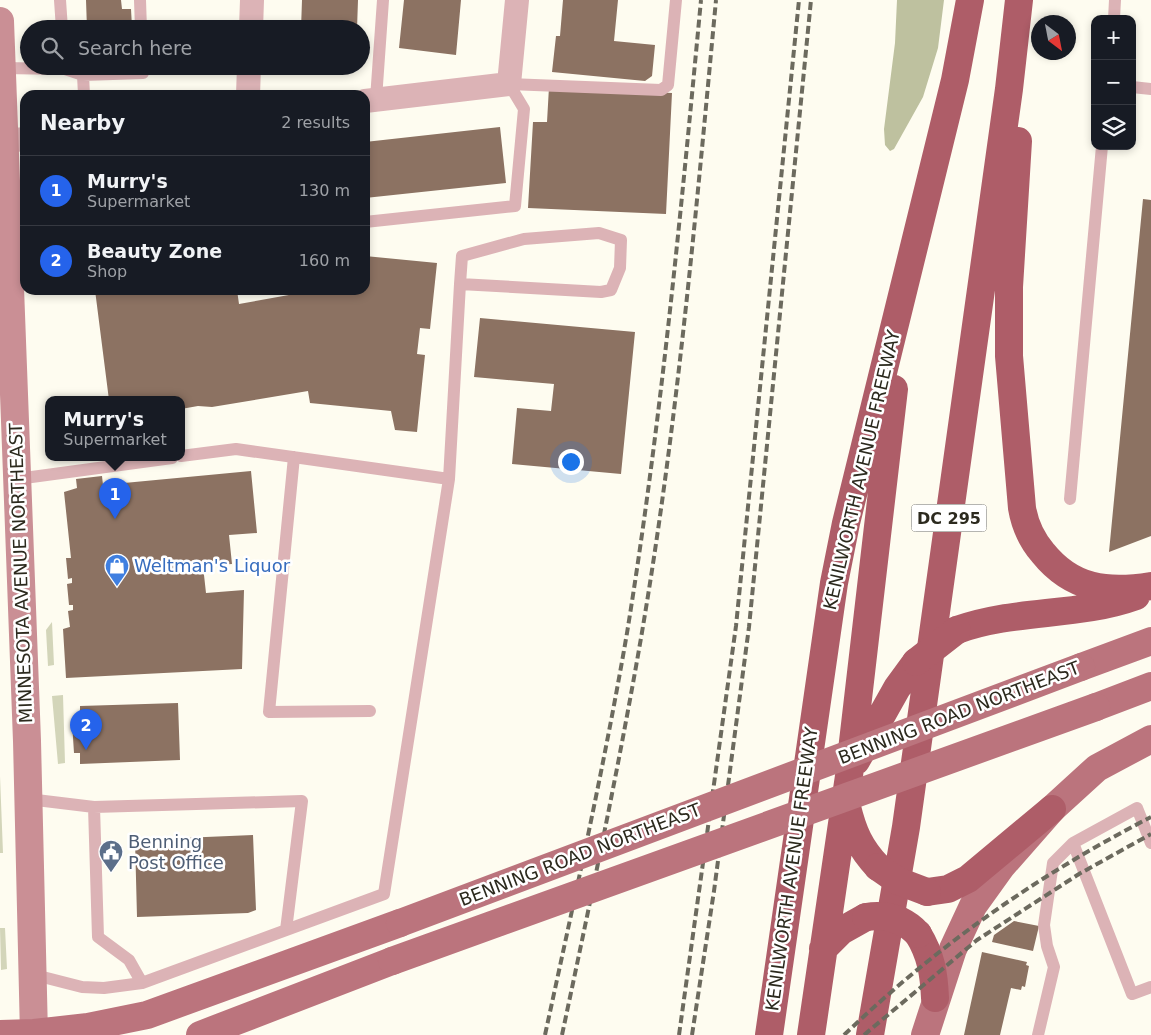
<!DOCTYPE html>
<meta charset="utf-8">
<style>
body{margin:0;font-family:"DejaVu Sans",sans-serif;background:#242831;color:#f1f3f6}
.controls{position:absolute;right:15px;top:15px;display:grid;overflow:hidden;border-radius:10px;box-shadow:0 2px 8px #0003}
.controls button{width:45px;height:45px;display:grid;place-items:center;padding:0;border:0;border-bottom:1px solid #363941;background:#171b24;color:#f1f3f6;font:25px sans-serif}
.compass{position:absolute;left:1031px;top:15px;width:45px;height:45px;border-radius:50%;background:#171b24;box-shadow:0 2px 8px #0003;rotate:148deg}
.you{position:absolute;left:570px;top:461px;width:18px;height:18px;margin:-12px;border:4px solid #fff;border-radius:50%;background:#1a73e8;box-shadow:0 0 0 8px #1a73e833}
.badge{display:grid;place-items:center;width:32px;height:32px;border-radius:50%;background:#2563eb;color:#fff;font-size:16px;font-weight:700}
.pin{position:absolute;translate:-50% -41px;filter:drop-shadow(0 1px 2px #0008)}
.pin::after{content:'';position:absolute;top:26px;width:18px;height:15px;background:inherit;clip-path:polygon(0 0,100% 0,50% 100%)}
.popup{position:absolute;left:45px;top:396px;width:140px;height:65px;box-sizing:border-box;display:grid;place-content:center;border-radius:10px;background:#171b24;filter:drop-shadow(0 1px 4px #0005);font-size:16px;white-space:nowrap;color:#9ea1a6}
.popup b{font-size:19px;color:#f1f3f6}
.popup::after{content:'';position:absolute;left:50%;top:100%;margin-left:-10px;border:10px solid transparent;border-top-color:#171b24}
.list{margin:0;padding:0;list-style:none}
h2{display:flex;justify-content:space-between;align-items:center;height:65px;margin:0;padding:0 20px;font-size:21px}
h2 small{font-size:16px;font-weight:400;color:#9ea1a6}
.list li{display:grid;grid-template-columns:32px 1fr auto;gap:15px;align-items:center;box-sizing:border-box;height:70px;padding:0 20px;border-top:1px solid #363941}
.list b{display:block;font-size:19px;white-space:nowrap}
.list p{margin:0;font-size:16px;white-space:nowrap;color:#9ea1a6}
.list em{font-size:16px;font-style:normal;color:#9ea1a6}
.icon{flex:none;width:28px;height:28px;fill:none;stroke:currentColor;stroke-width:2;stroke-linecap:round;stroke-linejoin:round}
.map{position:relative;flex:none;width:1151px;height:1035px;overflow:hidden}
.search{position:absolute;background:#171b24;box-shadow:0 2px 8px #0003;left:20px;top:20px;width:350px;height:55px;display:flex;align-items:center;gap:12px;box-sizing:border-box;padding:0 18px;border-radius:28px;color:#9ea1a6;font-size:19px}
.panel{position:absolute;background:#171b24;box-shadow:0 2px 8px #0003;left:20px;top:90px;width:350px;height:205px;border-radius:15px}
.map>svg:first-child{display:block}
</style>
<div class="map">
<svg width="1151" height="1035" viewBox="0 0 1151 1035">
<rect width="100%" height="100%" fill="#fefcf0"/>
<path fill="#d3d5b9" d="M52,622L54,665L48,666L46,630Z
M63,695L65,763L58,764L52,696Z
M0,776L3,853H0Z
M0,928H5L7,969L1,970Z"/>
<path fill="#bec19f" d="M897,0H944L938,48L923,97L894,149L890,151L885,145L884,129L895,43Z"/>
<path fill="#8c7262" d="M86,0H121L122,9H131L132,27L87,29Z
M302,0H358L357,29H301Z
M404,0H461L456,55L399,48Z
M563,0H618L614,41L655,45L652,76L645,81L552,72L556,36H560Z
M88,66H104L105,68H88Z
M549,87L672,93L666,214L528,208L533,122H547Z
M500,127L506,183L365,198V142Z
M1143,199L1151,200V536L1109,552Z
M365,256L437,263L430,329L420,328L417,354L425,355L417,432L395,430L391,411L310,403L308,391L212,407L198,406L181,409V400H109L95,290H237L239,304L300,293L323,295L324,290H365Z
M480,318L635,332L621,474L512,464L517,408L551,411L554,384L474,377Z
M251,471L257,533L229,535L232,564L203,566L206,593L244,590L242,669L66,678L63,629L73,626L70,627L68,611L73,610V605H69L67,584L72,583V578L68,579L66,558H71L64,492L77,488L76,479L102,476L103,485Z
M178,703L180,760L80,764V753H74L72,722L75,719L80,718V706Z
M253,835L256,910L248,913L137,917L135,840Z
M1014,921L1039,926L1033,951L992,942L994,935Z
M982,952L1027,962L1026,965L1029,966L1025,987L1022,986L1021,990L1011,988L1000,1035H964Z"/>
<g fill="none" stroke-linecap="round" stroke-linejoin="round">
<path stroke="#dcb3b6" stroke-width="12" d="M60,0L62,29
M140,0L141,29
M1114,19L1115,0
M2,68L65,69L83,75L143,73V66
M83,75L84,95
M509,84L661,90L668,85L676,0
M1132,87L1151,89
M376,99L383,0
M365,222L515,206L524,109L509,84
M181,456L236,449L449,479
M294,457L269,712L370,711
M17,479L172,458
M1070,499L1102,146
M28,799L94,807
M1073,843L1137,808L1151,843
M31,974L82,987L104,988L142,983L384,894L449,479L460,284L462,256L524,239L599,233L621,240L620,268L611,290L601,292L460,284
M142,983L129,960L98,937L94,807L302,801L286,930
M1038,1035L1054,967L1047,946L1044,925L1053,863L1073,843L1132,994L1151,987"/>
<path stroke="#dcb3b6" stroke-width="24" d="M251,29L252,0
M248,95L249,66
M365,101L509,84L517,0
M5,141L25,139"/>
<path stroke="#ca8f95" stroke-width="28" d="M0,21L27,741L34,1035"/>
<path stroke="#bb747d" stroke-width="28" d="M1081,667L1151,641
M1096,707L1151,686
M0,1034L34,1033L88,1027L147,1015L400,923
M200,1035L392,961
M925,1035L953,949L973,906L1001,867L1052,809L1097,768L1151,739"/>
<path stroke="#ae5d68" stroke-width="28" d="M1018,141L1009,287V356L1022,508C1025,526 1031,539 1043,553C1072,589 1107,593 1151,586
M957,630C1015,609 1078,617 1136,596
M856,761L897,688L916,662
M847,807C853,832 860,848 878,867
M927,892L948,889L968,879L1052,809
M918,934C931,955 934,974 935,998
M823,949L841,931L866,917
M769,1035L834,583L846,523L955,80L970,0
M811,1035L849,776L894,389
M870,1035L906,827L1009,89L1019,0"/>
<path stroke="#6c6a5e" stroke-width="4" stroke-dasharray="8 4" stroke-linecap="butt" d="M545,1035C574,901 604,767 627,633C661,423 681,211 701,0
M562,1035C590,903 618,771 641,638C677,427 696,213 716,0
M679,1035L736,626L799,0
M692,1035L714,891L749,627L811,0
M844,1035C938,945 1035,877 1151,817
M864,1035L977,940L1079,874L1151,834"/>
<path stroke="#bb747d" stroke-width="28" d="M400,923L1081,667
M392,961L1096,707"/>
<path stroke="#ae5d68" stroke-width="28" d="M916,662L957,630
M878,867L898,881L927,892
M866,917C886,914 904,919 918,934"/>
</g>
<defs>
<symbol id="shop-pin" viewBox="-11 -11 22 30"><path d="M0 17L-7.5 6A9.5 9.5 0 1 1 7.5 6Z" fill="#3f7fe0" stroke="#fff"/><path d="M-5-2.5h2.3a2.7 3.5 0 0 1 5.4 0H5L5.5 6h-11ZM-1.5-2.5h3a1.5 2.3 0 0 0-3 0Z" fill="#fff"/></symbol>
<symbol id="civic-pin" viewBox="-11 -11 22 30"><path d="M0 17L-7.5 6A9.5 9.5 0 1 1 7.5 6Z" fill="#5c6f8a" stroke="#fff"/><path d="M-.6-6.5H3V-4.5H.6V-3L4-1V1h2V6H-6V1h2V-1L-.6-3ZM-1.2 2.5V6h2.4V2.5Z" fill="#fff"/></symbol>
</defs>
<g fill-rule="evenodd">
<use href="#shop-pin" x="103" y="552" width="28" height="38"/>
<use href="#civic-pin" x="97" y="838" width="28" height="38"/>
</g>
<g text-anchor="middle" stroke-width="5" stroke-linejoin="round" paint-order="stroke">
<rect fill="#fff" stroke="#6b6a62" stroke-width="1" x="911.5" y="504.5" width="75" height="27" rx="4"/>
<g font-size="16" font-weight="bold" fill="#2c2a1e">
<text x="949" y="524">DC 295</text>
</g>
<g font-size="18" fill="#2c2a1e" stroke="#fff">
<text transform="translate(862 470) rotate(-77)" y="6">KENILWORTH AVENUE FREEWAY</text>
<text transform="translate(21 573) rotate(-92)" y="6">MINNESOTA AVENUE NORTHEAST</text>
<text transform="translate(959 713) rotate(-21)" y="6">BENNING ROAD NORTHEAST</text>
<text transform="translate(580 855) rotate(-21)" y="6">BENNING ROAD NORTHEAST</text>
<text transform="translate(792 869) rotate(-82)" y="6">KENILWORTH AVENUE FREEWAY</text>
</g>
<g font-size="18" fill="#366cbe" stroke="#fff" text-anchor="start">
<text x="134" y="572">Weltman's Liquor</text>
</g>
<g font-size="18" fill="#4e5e75" stroke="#fff" text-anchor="start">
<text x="128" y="848">Benning<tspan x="128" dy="21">Post Office</tspan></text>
</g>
</g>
</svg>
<div class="controls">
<button>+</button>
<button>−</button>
<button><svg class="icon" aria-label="layers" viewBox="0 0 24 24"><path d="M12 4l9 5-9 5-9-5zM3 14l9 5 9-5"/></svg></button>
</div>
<svg class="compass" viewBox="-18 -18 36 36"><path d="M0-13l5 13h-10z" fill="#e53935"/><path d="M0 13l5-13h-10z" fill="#9ea1a6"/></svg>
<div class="you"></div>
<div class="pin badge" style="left:115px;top:519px">1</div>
<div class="popup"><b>Murry's</b>Supermarket</div>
<div class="pin badge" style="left:86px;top:750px">2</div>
<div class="search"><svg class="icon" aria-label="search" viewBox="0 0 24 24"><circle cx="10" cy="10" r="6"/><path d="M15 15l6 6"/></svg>Search here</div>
<section class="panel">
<h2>Nearby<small>2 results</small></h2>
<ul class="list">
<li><span class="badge">1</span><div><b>Murry's</b><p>Supermarket</p></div><em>130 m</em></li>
<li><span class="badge">2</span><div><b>Beauty Zone</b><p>Shop</p></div><em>160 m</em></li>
</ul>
</section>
</div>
